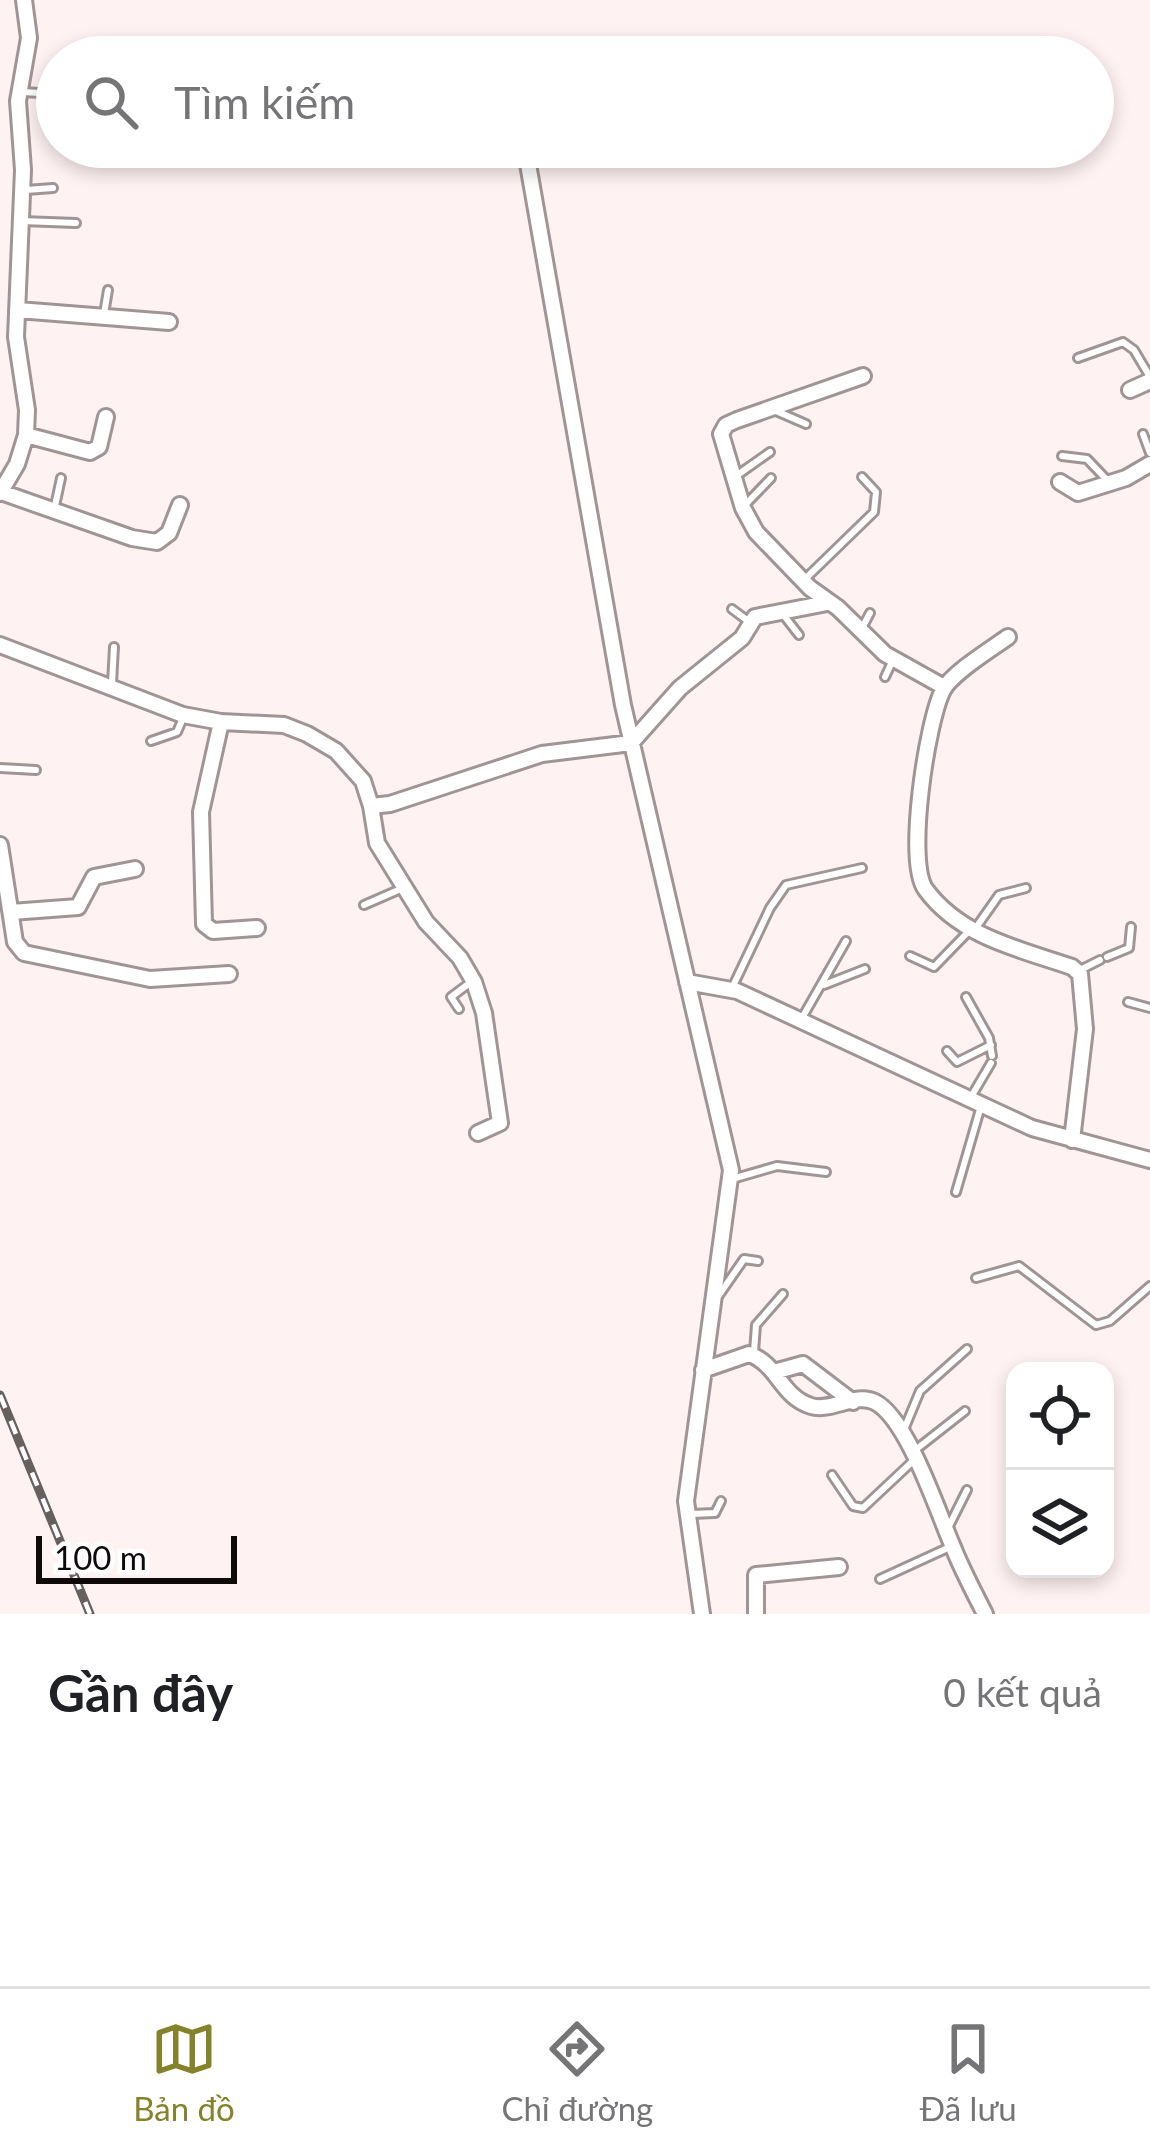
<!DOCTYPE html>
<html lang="vi">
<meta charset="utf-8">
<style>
body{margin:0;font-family:Lato,sans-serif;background:#f2f2f2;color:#202124}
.controls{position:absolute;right:36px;bottom:36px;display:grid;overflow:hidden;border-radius:24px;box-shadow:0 6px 18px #0003}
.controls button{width:108px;height:108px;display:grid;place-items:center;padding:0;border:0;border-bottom:3px solid #e0e0e0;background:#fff;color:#202124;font:60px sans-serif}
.scale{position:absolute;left:36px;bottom:30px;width:201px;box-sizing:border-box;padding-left:12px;border:6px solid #0e0a0a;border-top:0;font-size:33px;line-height:42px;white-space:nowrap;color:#0e0a0a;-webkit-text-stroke:9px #fff;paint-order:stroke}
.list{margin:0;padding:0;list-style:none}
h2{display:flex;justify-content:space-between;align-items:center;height:156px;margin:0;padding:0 48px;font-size:51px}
h2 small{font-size:39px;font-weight:400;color:#757577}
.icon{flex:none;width:66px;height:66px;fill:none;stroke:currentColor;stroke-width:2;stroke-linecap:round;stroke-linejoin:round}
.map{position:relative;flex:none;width:1150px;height:1614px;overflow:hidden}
.search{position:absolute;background:#fff;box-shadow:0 6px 18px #0003;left:36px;right:36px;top:36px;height:132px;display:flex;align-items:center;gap:30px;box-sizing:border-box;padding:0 42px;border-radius:66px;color:#757577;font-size:45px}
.sheet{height:372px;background:#fff}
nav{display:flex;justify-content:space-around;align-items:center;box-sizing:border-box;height:168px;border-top:3px solid #e0e0e0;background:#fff;font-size:33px;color:#757577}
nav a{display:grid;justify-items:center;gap:6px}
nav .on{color:#84822a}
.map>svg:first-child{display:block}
</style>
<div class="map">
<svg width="1150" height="1614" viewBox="0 0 1150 1614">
<rect width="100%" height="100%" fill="#fff2f3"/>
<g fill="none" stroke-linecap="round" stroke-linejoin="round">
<defs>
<path id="lane" d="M23,92L57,94
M26,190L53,188
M22,221L76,223
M104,314L108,290
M1078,358L1123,342L1134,350L1150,377
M776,411L806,424
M1143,434L1150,453
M1062,456L1087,459L1108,481
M736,476L770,452
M745,505L771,478
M55,506L61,478
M804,580L874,512L876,492L862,477
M732,609L748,621
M782,613L799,635
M862,628L870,613
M885,677L892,662
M112,683L114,647
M151,741L177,732L183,718
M0,768L36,770
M364,905L403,888
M975,929L999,895L1026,888
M910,956L934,967L970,930
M1107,957L1129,948L1131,927
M1080,970L1100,960
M824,985L865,969
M733,986L770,908L786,885L862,868
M966,997L989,1038L992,1056
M1128,1002L1150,1008
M459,1009L451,997L471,982
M802,1018L846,941
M947,1051L957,1062L991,1045
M971,1097L991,1063
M732,1179L777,1166L826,1172
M956,1192L981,1106
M976,1278L1019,1266L1096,1325L1110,1321L1150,1286
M719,1295L744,1259L758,1261
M754,1352L756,1325L783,1294
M903,1432L920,1391L967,1349
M914,1451L965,1411
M832,1475L853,1506L863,1508L913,1461
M691,1514L715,1513L721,1501
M948,1528L967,1490
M880,1579L952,1546"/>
<path id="street" d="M525,147L623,705L731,1170L686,1501L702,1614
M18,310L169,322
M863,376L737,420L726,425L721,434L743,508L756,532L810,588L838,608L885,654L944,687
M1130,390L1150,381
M26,435L90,452L99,447L106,417
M1060,482L1078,493L1126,478L1150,464
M1,492L132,538L157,542L169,533L180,505
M0,493L17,464L26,435L27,410L16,337L23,170L18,101L29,38L24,0
M1008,637C991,649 952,673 943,690C927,721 905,863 926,890C961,937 1019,949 1072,967L1080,974L1085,1029L1072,1140
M0,645L183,715L221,722L284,725L307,734L336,751L363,781L371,806L390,804L542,754L631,743L680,688L742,638L755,617L827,603
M221,722L201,812L204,924L213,931L257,928
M371,806L377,843L426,922L460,958L474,982L484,1013L500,1123L478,1133
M0,845L15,942L24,953L150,979L229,974
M11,912L78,907L94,877L135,869
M687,982L737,991L1032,1128L1150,1160
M703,1370L749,1354C778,1364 781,1397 811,1406C831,1412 856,1392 875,1402C908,1419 938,1513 953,1547C962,1570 974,1592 985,1614
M774,1372L803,1364L853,1402
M756,1614V1575L839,1567"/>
</defs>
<use href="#lane" stroke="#a09595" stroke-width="12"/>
<use href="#street" stroke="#a09595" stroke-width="20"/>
<use href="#lane" stroke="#fff" stroke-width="6"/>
<use href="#street" stroke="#fff" stroke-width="14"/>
<defs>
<path id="rail" d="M0,1395L90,1614"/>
</defs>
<use href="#rail" stroke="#676060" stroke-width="9"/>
<use href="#rail" stroke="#fff" stroke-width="4.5" stroke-dasharray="14" stroke-linecap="butt"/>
</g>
</svg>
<div class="controls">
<button><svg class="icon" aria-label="locate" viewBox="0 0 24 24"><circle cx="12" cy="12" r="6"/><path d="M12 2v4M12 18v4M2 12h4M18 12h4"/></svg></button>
<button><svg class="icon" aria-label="layers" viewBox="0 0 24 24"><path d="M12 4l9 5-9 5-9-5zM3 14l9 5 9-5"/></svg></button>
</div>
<div class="scale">100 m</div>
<div class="search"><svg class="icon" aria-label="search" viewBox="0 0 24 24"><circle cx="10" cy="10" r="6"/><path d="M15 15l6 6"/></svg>Tìm kiếm</div>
</div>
<section class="sheet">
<h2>Gần đây<small>0 kết quả</small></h2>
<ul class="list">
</ul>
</section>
<nav>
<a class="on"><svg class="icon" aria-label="map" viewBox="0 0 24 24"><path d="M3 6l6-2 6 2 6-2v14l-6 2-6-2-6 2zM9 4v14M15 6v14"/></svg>Bản đồ</a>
<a><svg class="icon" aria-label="directions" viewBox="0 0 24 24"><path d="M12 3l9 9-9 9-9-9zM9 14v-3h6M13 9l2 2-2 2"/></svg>Chỉ đường</a>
<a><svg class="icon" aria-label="saved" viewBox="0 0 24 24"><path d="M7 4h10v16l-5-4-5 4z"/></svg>Đã lưu</a>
</nav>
